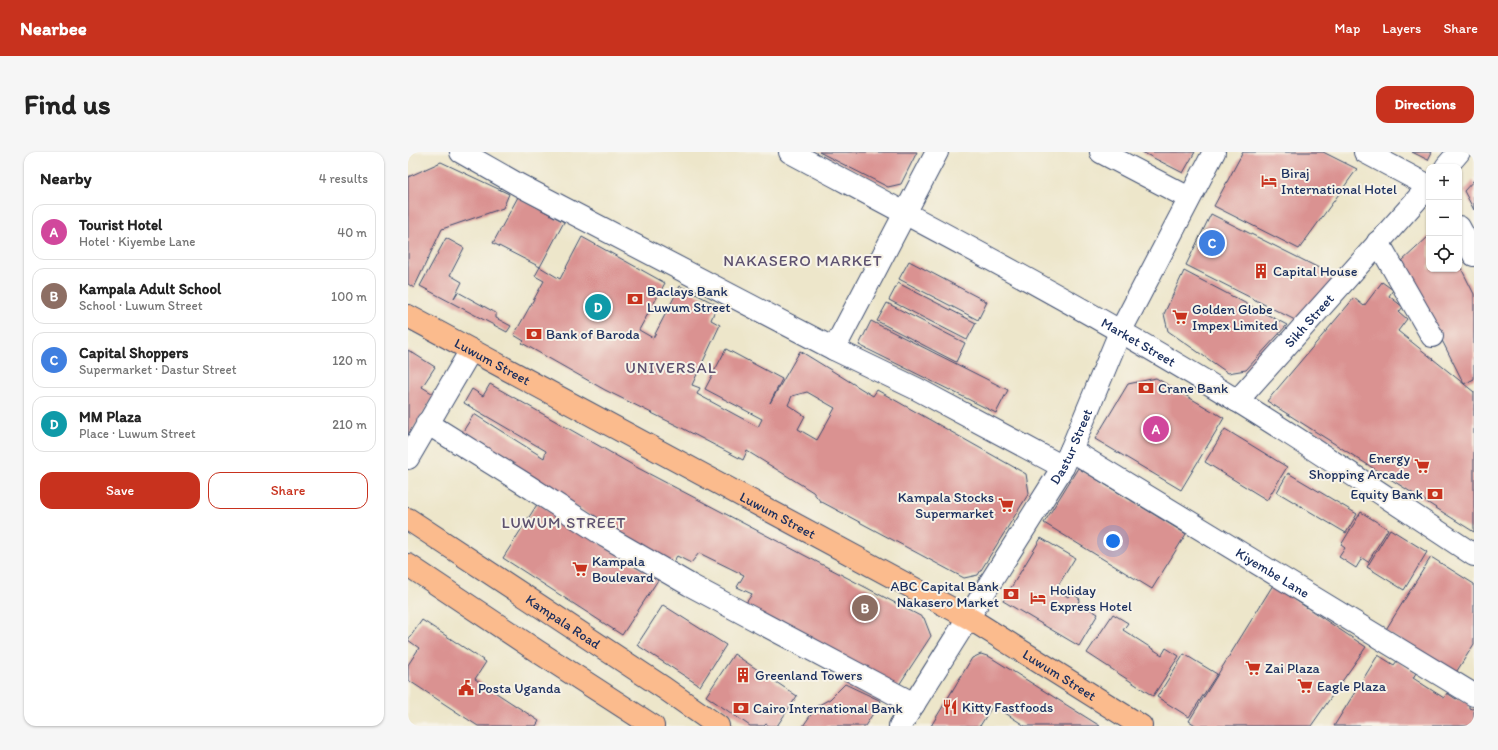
<!DOCTYPE html>
<meta charset="utf-8">
<style>
body{margin:0;font-family:Itim,sans-serif;background:#f6f6f6;color:#222}
.controls{position:absolute;right:12px;top:12px;display:grid;overflow:hidden;border-radius:8px;box-shadow:0 1px 3px #0004}
.controls button{width:36px;height:36px;display:grid;place-items:center;padding:0;border:0;border-bottom:1px solid #e0e0e0;background:#fff;color:#222;font:20px sans-serif}
.you{position:absolute;left:705px;top:389px;width:14px;height:14px;margin:-10px;border:3px solid #fff;border-radius:50%;background:#1a73e8;box-shadow:0 0 0 6px #1a73e833}
.badge{display:grid;place-items:center;width:26px;height:26px;border-radius:50%;background:#c8321e;color:#fff;font-size:13px;font-weight:700}
.pin{position:absolute;translate:-50% -50%;border:2px solid #fff;box-shadow:0 1px 4px #0006}
.list{margin:0;padding:0;list-style:none}
h2{display:flex;justify-content:space-between;align-items:center;height:52px;margin:0;padding:0 16px;font-size:17px}
h2 small{font-size:13px;font-weight:400;color:#767676}
.list li{display:grid;grid-template-columns:26px 1fr auto;gap:12px;align-items:center;box-sizing:border-box;height:56px;margin:0 8px 8px;padding:0 8px;border:1px solid #e0e0e0;border-radius:12px}
.list b{display:block;font-size:15px;white-space:nowrap}
.list p{margin:0;font-size:13px;white-space:nowrap;color:#767676}
.list em{font-size:13px;font-style:normal;color:#767676}
.actions{display:flex;gap:8px;padding:12px 16px}
.actions a{flex:1;padding:9px 0;border:1px solid #c8321e;border-radius:12px;text-align:center;font-size:14px;color:#c8321e}
.actions .main{background:#c8321e;color:#fff}
.icon{flex:none;width:22px;height:22px;fill:none;stroke:currentColor;stroke-width:2;stroke-linecap:round;stroke-linejoin:round}
.map{position:relative;flex:none;width:1066px;height:574px;overflow:hidden;border-radius:12px}
header{display:flex;align-items:center;gap:24px;box-sizing:border-box;height:56px;padding:0 20px;background:#c8321e;color:#fff}
header strong{font-size:19px}
nav{display:flex;gap:22px;margin-inline-start:auto;font-size:14px}
.intro{display:flex;align-items:center;justify-content:space-between;box-sizing:border-box;height:96px;padding:0 24px}
h1{margin:0;font-size:28px}
.button{padding:10px 18px;border-radius:12px;background:#c8321e;color:#fff;font-size:14px;font-weight:700}
main{display:flex;gap:24px;padding:0 24px}
aside{flex:1;background:#fff;border-radius:12px;box-shadow:0 1px 3px #0004}
.map>svg:first-child{display:block}
</style>
<header>
<strong>Nearbee</strong>
<nav><a>Map</a><a>Layers</a><a>Share</a></nav>
</header>
<div class="intro"><h1>Find us</h1><a class="button">Directions</a></div>
<main>
<aside>
<h2>Nearby<small>4 results</small></h2>
<ul class="list">
<li><span class="badge" style="background:#d1479c">A</span><div><b>Tourist Hotel</b><p>Hotel · Kiyembe Lane</p></div><em>40 m</em></li>
<li><span class="badge" style="background:#8d6e63">B</span><div><b>Kampala Adult School</b><p>School · Luwum Street</p></div><em>100 m</em></li>
<li><span class="badge" style="background:#3f7fe0">C</span><div><b>Capital Shoppers</b><p>Supermarket · Dastur Street</p></div><em>120 m</em></li>
<li><span class="badge" style="background:#0f9aa8">D</span><div><b>MM Plaza</b><p>Place · Luwum Street</p></div><em>210 m</em></li>
</ul>
<div class="actions"><a class="main">Save</a><a>Share</a></div>
</aside>
<div class="map">
<svg width="1066" height="574" viewBox="0 0 1066 574">
<rect width="100%" height="100%" fill="#f7f3e8"/>
<filter id="ink" filterUnits="userSpaceOnUse"><feTurbulence type="fractalNoise" baseFrequency=".025" numOctaves="2"/><feDisplacementMap in="SourceGraphic" scale="8" xChannelSelector="R" yChannelSelector="G"/><feConvolveMatrix kernelMatrix="1 2 1 2 8 2 1 2 1" color-interpolation-filters="sRGB"/></filter>
<filter id="wash" filterUnits="userSpaceOnUse"><feTurbulence type="fractalNoise" baseFrequency=".012" numOctaves="4" result="noise"/><feDisplacementMap in="SourceGraphic" scale="16" xChannelSelector="R" yChannelSelector="G"/><feGaussianBlur stdDeviation="0.9" result="paint"/><feColorMatrix in="noise" values="0 0 0 0 0 0 0 0 0 0 0 0 0 0 0 0 0 1.4 0 .05"/><feComposite in="paint" operator="in"/></filter>
<g filter="url(#wash)">
<rect width="100%" height="100%" fill="#ede6ca"/>
<g id="blocks">
<path fill="#da9291" fill-rule="evenodd" d="M411,0H509L493,32L480,35Z
M734,0H787L775,21Z
M835,0H915L949,17L891,97L806,54Z
M1004,0H1024L1020,8Z
M33,10L101,42L95,56L34,77L6,136L0,132V25Z
M1066,28V58L1056,39Z
M110,45L156,70L132,115L85,91Z
M803,62L929,125L891,170L778,113Z
M1021,84V117H1051V112L1066,142V227L1056,232L994,109Z
M174,85L257,131L231,178L245,186L272,134L309,153L303,168L312,173L284,233L292,236L289,242L350,275L354,267L297,237L318,197L374,227L362,251L392,199L465,244L469,238L618,322L621,341L570,423L556,426L412,349L405,340L339,299L335,308L272,275L197,238L114,191L116,189L106,183L136,129L127,124L132,115L152,127ZM399,240L427,256L409,288L390,277L397,264L380,253L384,244Z
M38,86L56,96L42,123L54,130L46,146L50,140L88,161V166L103,174L99,180L12,134Z
M501,109L579,150L570,168L491,127Z
M776,119L879,173L838,218L820,221L760,179L756,162Z
M974,130L985,138L981,144L995,155L991,160L999,167L990,179L1066,240V380L859,249L946,146L956,154Z
M490,131L568,171L559,188L481,148Z
M479,151L557,191L548,210L469,169Z
M463,169L600,238L588,261L451,193Z
M0,198L27,215L14,235L27,243L0,285Z
M748,226L816,266L773,338L687,287L720,232Z
M82,232L230,316L516,466L523,484L489,536L336,454L344,442L329,435L336,423L291,401L283,411L269,404L263,413L52,284L66,262L136,306L138,299L56,251L64,237L75,244Z
M817,277L879,315L859,348L797,310Z
M670,316L778,382L744,437L636,371Z
M880,321L949,362L938,381L869,340Z
M130,351L250,428L214,483L95,406Z
M953,360L980,377L960,410L954,406L948,416L931,405L937,396L933,393Z
M982,377L1019,400L996,438L959,415Z
M633,386L667,406L648,437L660,445L663,441L672,447L670,450L690,462L671,494L595,449Z
M1023,405L1066,432V492L1047,522L977,479Z
M865,433L958,495L903,574H789L781,569Z
M255,453L318,493L292,534L229,493Z
M705,462L720,471L715,478L754,503L758,496L771,504L745,544L679,501Z
M14,468L78,510L67,527L131,569L128,574H70L0,528V513L11,496L0,488Z
M326,502L389,544L369,574H361L358,572L356,574H342L298,544Z
M573,502L582,505L692,574H617L585,553L572,574H523L564,506Z
M776,502L809,522L781,565L749,545Z
M970,503L986,513L989,509L1008,521L1005,526L1036,546L1039,541L1048,547L1050,546L1061,551V556L1064,557L1066,556V574H926Z
M437,532L473,549L457,574H395L409,554L422,547Z"/>
</g>
</g>
<g filter="url(#ink)">
<use href="#blocks" fill-opacity="0" stroke="#3a4a6e" stroke-width="1"/>
<g fill="none" stroke-linecap="round" stroke-linejoin="round">
<defs>
<g id="minor">
<path d="M53,0L111,33L426,197L509,237L655,315"/>
<path id="s1" d="M382,0C532,80 684,159 828,248C909,298 987,351 1066,403"/>
<path d="M693,0L781,46"/>
<path d="M957,0L1021,34"/>
<path d="M1038,15L1051,0"/>
<path d="M1051,75L1066,103"/>
<path d="M970,90L1024,184"/>
<path d="M426,197L529,0"/>
<path id="s2" d="M829,249L1021,34"/>
<path d="M19,271L120,334L197,384L282,433L506,552"/>
<path id="s3" d="M663,298L1066,543"/>
<path d="M0,306L63,198"/>
<path id="s4" d="M492,574L655,315L663,298L712,180L806,0"/>
</g>
<g id="major">
<path id="s5" d="M0,164L561,466L733,574"/>
<path id="s6" d="M0,367L256,536L310,574"/>
<path d="M0,413L129,499L245,574"/>
</g>
</defs>
<use href="#minor" stroke="#3a4a6e" stroke-width="24"/>
<use href="#major" stroke="#3a4a6e" stroke-width="24"/>
<use href="#minor" stroke="#fff" stroke-width="22"/>
<use href="#major" stroke="#fbbb8d" stroke-width="22"/>
</g>
</g>
<defs>
<symbol id="hotel-bare" viewBox="-9 -9 18 18"><path d="M-6-4.5h1.5V1H6V5H4.5V3h-9V5H-6ZM-4 0a1.8 1.8 0 1 1 3.6 0ZM.5 0V-2.5h3Q6-2.5 6 0Z" fill="#c8321e" stroke="#f7f3e8" stroke-width="2.5" paint-order="stroke"/></symbol>
<symbol id="building-bare" viewBox="-9 -9 18 18"><path d="M-4-6H4V6H1V3H-1V6H-4ZM-2.5-4.3h1.7v1.8h-1.7ZM.8-4.3h1.7v1.8H.8ZM-2.5-1h1.7V.8h-1.7ZM.8-1h1.7V.8H.8Z" fill="#c8321e" stroke="#f7f3e8" stroke-width="2.5" paint-order="stroke"/></symbol>
<symbol id="bank-bare" viewBox="-9 -9 18 18"><path d="M-6-4H6V4H-6ZM0-2.3a2.3 2.3 0 1 0 0 4.6a2.3 2.3 0 1 0 0-4.6Z" fill="#c8321e" stroke="#f7f3e8" stroke-width="2.5" paint-order="stroke"/></symbol>
<symbol id="supermarket-bare" viewBox="-9 -9 18 18"><path d="M-6-5.5h2.5l.6 2H6L4.5 2H-2.5L-4.4-4H-6ZM-1.5 3.2a1.3 1.3 0 1 0 .1 0ZM3 3.2a1.3 1.3 0 1 0 .1 0Z" fill="#c8321e" stroke="#f7f3e8" stroke-width="2.5" paint-order="stroke"/></symbol>
<symbol id="civic-bare" viewBox="-9 -9 18 18"><path d="M-.6-6.5H3V-4.5H.6V-3L4-1V1h2V6H-6V1h2V-1L-.6-3ZM-1.2 2.5V6h2.4V2.5Z" fill="#c8321e" stroke="#f7f3e8" stroke-width="2.5" paint-order="stroke"/></symbol>
<symbol id="restaurant-bare" viewBox="-9 -9 18 18"><path d="M-5-6h1v4h1v-4h1v4h1v-4h1v5L-1.5 .5V6h-2V.5L-5-1ZM5-6V6H3V1.5H1.5Q1.5-4 5-6Z" fill="#c8321e" stroke="#f7f3e8" stroke-width="2.5" paint-order="stroke"/></symbol>
</defs>
<g fill-rule="evenodd">
<use href="#hotel-bare" x="850" y="18" width="22" height="22"/>
<use href="#building-bare" x="842" y="108" width="22" height="22"/>
<use href="#bank-bare" x="216" y="136" width="22" height="22"/>
<use href="#supermarket-bare" x="761" y="154" width="22" height="22"/>
<use href="#bank-bare" x="115" y="171" width="22" height="22"/>
<use href="#bank-bare" x="727" y="225" width="22" height="22"/>
<use href="#supermarket-bare" x="1003" y="303" width="22" height="22"/>
<use href="#bank-bare" x="1016" y="331" width="22" height="22"/>
<use href="#supermarket-bare" x="587" y="342" width="22" height="22"/>
<use href="#supermarket-bare" x="161" y="406" width="22" height="22"/>
<use href="#bank-bare" x="592" y="431" width="22" height="22"/>
<use href="#hotel-bare" x="619" y="435" width="22" height="22"/>
<use href="#supermarket-bare" x="834" y="505" width="22" height="22"/>
<use href="#building-bare" x="324" y="512" width="22" height="22"/>
<use href="#supermarket-bare" x="886" y="523" width="22" height="22"/>
<use href="#civic-bare" x="47" y="525" width="22" height="22"/>
<use href="#restaurant-bare" x="531" y="544" width="22" height="22"/>
<use href="#bank-bare" x="322" y="545" width="22" height="22"/>
</g>
<g text-anchor="middle" stroke-width="4" stroke-linejoin="round" paint-order="stroke">
<g font-size="14" fill="#1b2f5e" stroke="#f7f3e8" text-anchor="start">
<text x="873" y="26">Biraj<tspan x="873" dy="16">International Hotel</tspan></text>
<text x="865" y="124">Capital House</text>
<text x="239" y="144">Baclays Bank<tspan x="239" dy="16">Luwum Street</tspan></text>
<text x="784" y="162">Golden Globe<tspan x="784" dy="16">Impex Limited</tspan></text>
<text x="138" y="187">Bank of Baroda</text>
<text x="750" y="241">Crane Bank</text>
<text x="1002" y="311" text-anchor="end">Energy<tspan x="1002" dy="16">Shopping Arcade</tspan></text>
<text x="1015" y="347" text-anchor="end">Equity Bank</text>
<text x="586" y="350" text-anchor="end">Kampala Stocks<tspan x="586" dy="16">Supermarket</tspan></text>
<text x="184" y="414">Kampala<tspan x="184" dy="16">Boulevard</tspan></text>
<text x="591" y="439" text-anchor="end">ABC Capital Bank<tspan x="591" dy="16">Nakasero Market</tspan></text>
<text x="642" y="443">Holiday<tspan x="642" dy="16">Express Hotel</tspan></text>
<text x="857" y="521">Zai Plaza</text>
<text x="347" y="528">Greenland Towers</text>
<text x="909" y="539">Eagle Plaza</text>
<text x="70" y="541">Posta Uganda</text>
<text x="554" y="560">Kitty Fastfoods</text>
<text x="345" y="561">Cairo International Bank</text>
</g>
<g font-size="14" fill="#1b2f5e" stroke="#f7f3e8">
<text dy="5" stroke="none"><textPath href="#s2" startOffset="108">Sikh Street</textPath></text>
<text dy="5" stroke="none"><textPath href="#s1" startOffset="397">Market Street</textPath></text>
<text dy="5" stroke="none"><textPath href="#s5" startOffset="96">Luwum Street</textPath></text>
<text dy="5" stroke="none"><textPath href="#s4" startOffset="328">Dastur Street</textPath></text>
<text dy="5" stroke="none"><textPath href="#s5" startOffset="420">Luwum Street</textPath></text>
<text dy="5" stroke="none"><textPath href="#s3" startOffset="236">Kiyembe Lane</textPath></text>
<text dy="5" stroke="none"><textPath href="#s6" startOffset="186">Kampala Road</textPath></text>
<text dy="5" stroke="none"><textPath href="#s5" startOffset="744">Luwum Street</textPath></text>
</g>
<g font-size="16" letter-spacing="1" fill="#5e5270" stroke="#f7f3e8">
<text x="395" y="114">NAKASERO MARKET</text>
<text x="263" y="221">UNIVERSAL</text>
<text x="156" y="376">LUWUM STREET</text>
</g>
</g>
</svg>
<div class="controls">
<button>+</button>
<button>−</button>
<button><svg class="icon" aria-label="locate" viewBox="0 0 24 24"><circle cx="12" cy="12" r="6"/><path d="M12 2v4M12 18v4M2 12h4M18 12h4"/></svg></button>
</div>
<div class="you"></div>
<div class="pin badge" style="left:748px;top:277px;background:#d1479c">A</div>
<div class="pin badge" style="left:457px;top:456px;background:#8d6e63">B</div>
<div class="pin badge" style="left:804px;top:91px;background:#3f7fe0">C</div>
<div class="pin badge" style="left:190px;top:155px;background:#0f9aa8">D</div>
</div>
</main>
